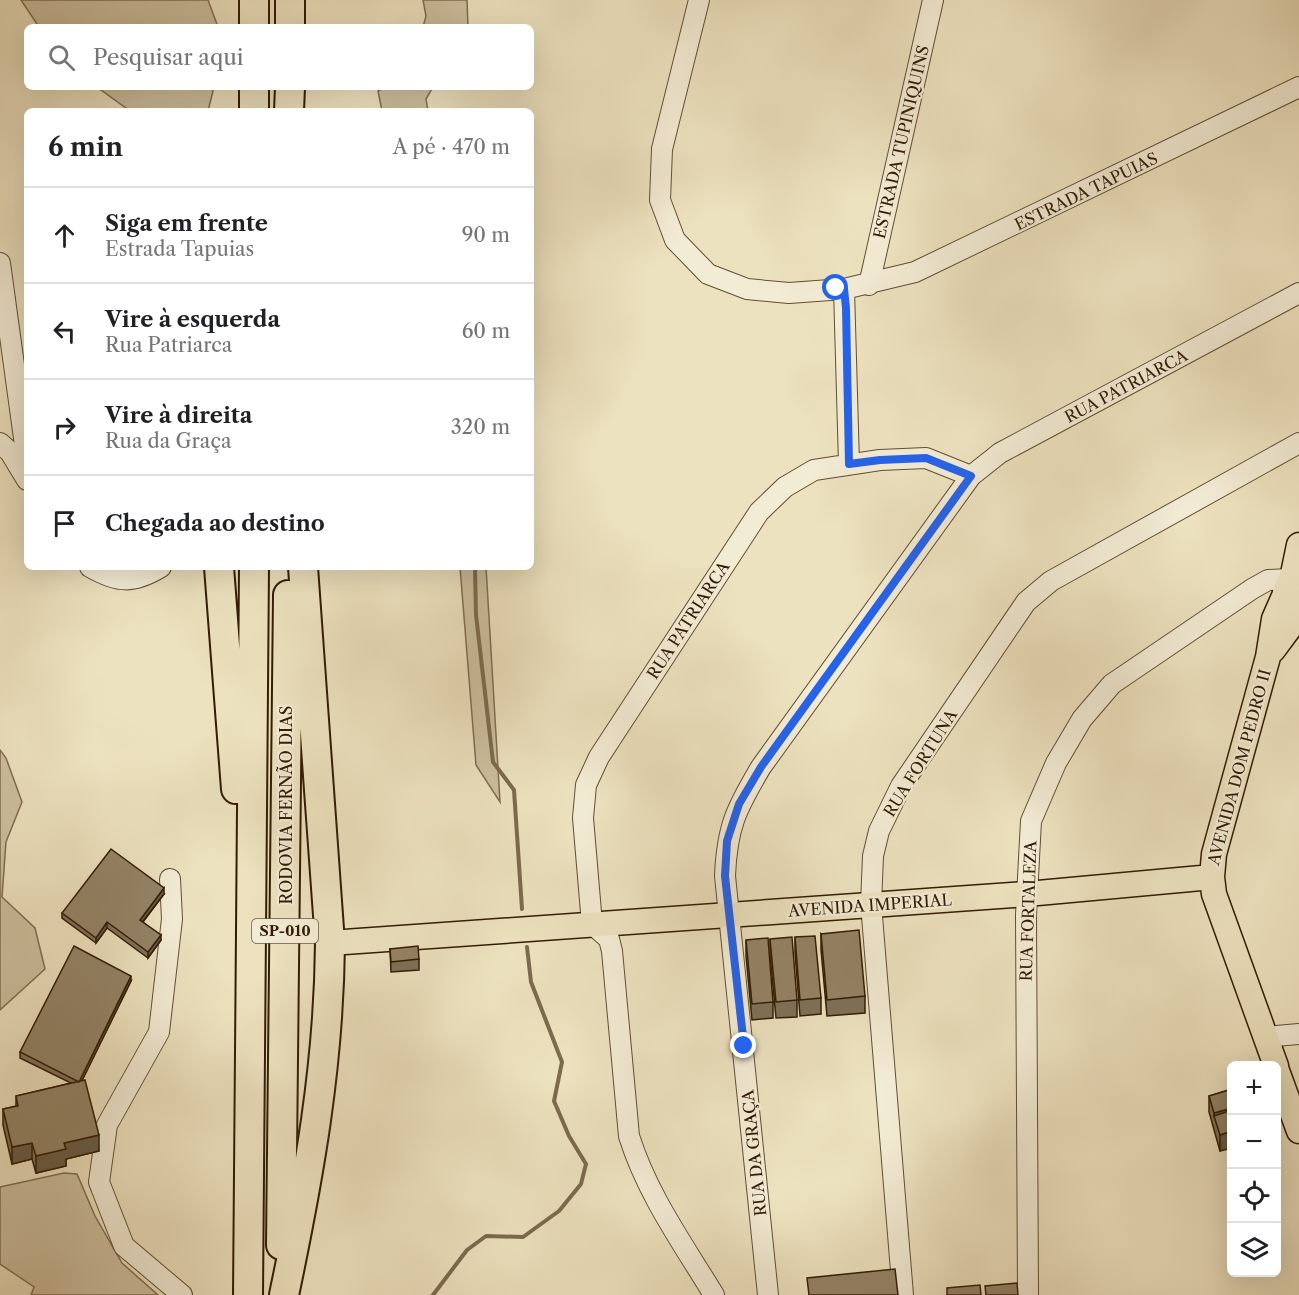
<!DOCTYPE html>
<html lang="pt">
<meta charset="utf-8">
<style>
body{margin:0;font-family:"Libre Caslon Text",serif;background:#f2f2f2;color:#202124}
.controls{position:absolute;right:18px;bottom:18px;display:grid;overflow:hidden;border-radius:9px;box-shadow:0 6px 24px #0002}
.controls button{width:54px;height:54px;display:grid;place-items:center;padding:0;border:0;border-bottom:2px solid #e0e0e0;background:#fff;color:#202124;font:30px sans-serif}
.stop{position:absolute;width:18px;height:18px;margin:-14px;border:4px solid #2563eb;border-radius:50%;background:#fff}
.stop.end{background:#2563eb;border-color:#fff;box-shadow:0 2px 6px #0008}
.list{margin:0;padding:0;list-style:none}
h2{display:flex;justify-content:space-between;align-items:center;height:78px;margin:0;padding:0 24px;font-size:26px}
h2 small{font-size:20px;font-weight:400;color:#757577}
.list li{display:grid;grid-template-columns:39px 1fr auto;gap:18px;align-items:center;box-sizing:border-box;height:96px;padding:0 24px;border-top:2px solid #e0e0e0}
.list b{display:block;font-size:22px;white-space:nowrap}
.list p{margin:0;font-size:20px;white-space:nowrap;color:#757577}
.list em{font-size:20px;font-style:normal;color:#757577}
.icon{flex:none;width:33px;height:33px;fill:none;stroke:currentColor;stroke-width:2;stroke-linecap:round;stroke-linejoin:round}
.map{position:relative;flex:none;width:1299px;height:1295px;overflow:hidden}
.search{position:absolute;background:#fff;box-shadow:0 6px 24px #0002;left:24px;top:24px;width:510px;height:66px;display:flex;align-items:center;gap:15px;box-sizing:border-box;padding:0 21px;border-radius:9px;color:#757577;font-size:22px}
.panel{position:absolute;background:#fff;box-shadow:0 6px 24px #0002;left:24px;top:108px;width:510px;height:462px;border-radius:9px}
.map>svg:first-child{display:block}
</style>
<div class="map">
<svg width="1299" height="1295" viewBox="0 0 1299 1295">
<rect width="100%" height="100%" fill="#ede2bf"/>
<filter id="stains"><feTurbulence type="fractalNoise" baseFrequency=".00333" numOctaves="4"/><feColorMatrix values="0 0 0 0 .2 0 0 0 0 .09 0 0 0 0 .02 0 0 0 .5 -.17"/></filter>
<radialGradient id="worn" r=".72"><stop offset=".6" stop-color="#630" stop-opacity="0"/><stop offset="1" stop-color="#630" stop-opacity=".3"/></radialGradient>
<path fill="#cdc09f" stroke="#806e52" stroke-width="1.5" d="M21,0H208L218,27H39Z
M423,0H467L468,27H423L426,16Z
M97,87H214L208,111H130Z
M385,87H433L426,99L428,111H382L378,91Z
M460,567H486L500,802L476,765Z
M0,750L6,758L22,802L6,842L2,897L35,928L45,969L0,1010Z
M64,1173L77,1174L95,1216L122,1263L158,1295H31L34,1287L0,1264V1187Z"/>
<g fill="none" stroke-linecap="round" stroke-linejoin="round">
<path stroke="#7c6b4f" stroke-width="4" d="M475,567L476,615L493,762L514,790L522,909
M433,1295L467,1250L486,1236L523,1237L559,1211L581,1184L586,1164L569,1136L554,1101L562,1062L531,982L527,947"/>
<defs>
<path id="minor" d="M699,0L662,149L660,200L675,240L708,274L747,289L789,293L844,289L915,272L1299,87
M0,263L27,460
M869,285L933,0
M844,289L849,464
M0,443L10,452L27,480
M90,567C118,583 133,584 161,567
M170,879L172,919L159,1032L107,1125L99,1182L124,1246L182,1295
M1265,1037L1299,1034
M714,1295C683,1244 647,1194 629,1136L612,951L609,939L592,924L583,818L586,785L599,757L759,512L785,487L814,470L880,460L926,458L971,476L1000,453L1299,293
M768,1295L725,876C727,827 736,809 761,767L971,476
M903,1295L871,904L873,856L879,831L901,786L1026,602L1051,581L1299,443
M1028,1295L1026,915L1031,821L1056,763L1082,719L1112,684L1252,589L1268,580L1289,579"/>
<path id="major" d="M1299,570L1293,574L1285,591V594L1299,602
M1293,574L1299,545
M1273,650L1299,615
M1212,877L1214,854L1268,657L1274,619L1285,594
M330,943L1027,894L1212,877L1214,894L1276,1066
M1276,1068L1299,1131"/>
<path id="highway" d="M254,0V27
M290,27V0
M254,87V111
M289,111L290,87
M219,567L236,789
M281,1245L288,595
M248,1295L254,567
M284,1295C309,1176 329,1065 330,943L303,567"/>
</defs>
<use href="#minor" stroke="#614e34" stroke-width="22"/>
<use href="#major" stroke="#321c05" stroke-width="27"/>
<use href="#highway" stroke="#321c05" stroke-width="32"/>
<use href="#minor" stroke="#f3ecd5" stroke-width="20"/>
<use href="#major" stroke="#ede2bf" stroke-width="24"/>
<use href="#highway" stroke="#ede2bf" stroke-width="28"/>
</g>
<path fill="#7e7158" stroke="#321c05" stroke-width="1.5" d="M164,894L143,922L161,940L148,958L107,928L96,943L62,918V913Z
M821,934L865,996V1013L827,1016L821,950Z
M795,937L821,998V1014L800,1016L795,953Z
M770,939L797,1000V1017L776,1018L770,955Z
M746,940L773,1002V1018L752,1020L746,956Z
M390,949L419,959V970L391,972Z
M131,981L82,1080L99,1151L66,1159V1166L36,1173L32,1159L12,1164L3,1125V1109L16,1106V1096L71,1083L20,1058V1052Z
M1232,1089L1220,1151L1209,1112V1096Z"/>
<path fill="#675c47" stroke="#321c05" stroke-width="1.5" d="M164,888V894L140,925V920Z
M107,922V928L96,943V938Z
M161,935V940L148,958V952Z
M131,976V981L79,1087V1082Z
M1232,1108V1124L1214,1117V1113Z
M1232,1131V1148L1220,1151V1135Z
M99,1135V1151L66,1159V1166L36,1173V1156L64,1143Z
M32,1143V1159L12,1164V1147Z"/>
<path fill="#938366" stroke="#321c05" stroke-width="1.5" d="M111,849L164,888L140,920L161,935L148,952L107,922L96,938L62,913Z
M859,930L865,996L827,1000L821,934Z
M815,936L821,998L800,1000L795,937Z
M792,937L797,1000L776,1002L770,939Z
M768,938L773,1002L752,1004L746,940Z
M74,946L131,976L79,1082L20,1052Z
M418,946L419,959L391,962L390,949Z
M85,1080L99,1135L64,1143L66,1149L36,1156L32,1143L12,1147L3,1109L18,1106L16,1096Z
M1232,1089V1108L1214,1113L1209,1096Z
M1232,1110V1131L1220,1135L1214,1116Z
M895,1269L898,1295H809L807,1278Z
M1017,1283L1018,1295H986L985,1286Z
M980,1285L981,1295H947V1288Z"/>
<g fill="none" stroke-linecap="round" stroke-linejoin="round">
<path stroke="#2563eb" stroke-width="8" d="M744,1046L725,876L727,841L739,804L761,767L971,476L926,458L880,460L849,464L846,308L844,289L836,288"/>
</g>
<g text-anchor="middle" stroke-width="4.5" stroke-linejoin="round" paint-order="stroke">
<rect fill="#f3ecd5" stroke="#6c5a43" stroke-width="1.5" x="252" y="919" width="66" height="24" rx="4.5"/>
<g font-size="15" font-weight="bold" fill="#321c05">
<text x="285" y="936">SP-010</text>
</g>
<g font-size="16" fill="#321c05" stroke="#f3ecd5">
<text transform="translate(901 142) rotate(-77)" y="6">ESTRADA TUPINIQUINS</text>
<text transform="translate(1086 191) rotate(-26)" y="6">ESTRADA TAPUIAS</text>
<text transform="translate(1126 386) rotate(-28)" y="6">RUA PATRIARCA</text>
<text transform="translate(688 620) rotate(-57)" y="6">RUA PATRIARCA</text>
<text transform="translate(920 763) rotate(-58)" y="6">RUA FORTUNA</text>
<text transform="translate(1239 767) rotate(-75)" y="6">AVENIDA DOM PEDRO II</text>
<text transform="translate(286 805) rotate(-90)" y="6">RODOVIA FERNÃO DIAS</text>
<text transform="translate(870 905) rotate(-4)" y="6">AVENIDA IMPERIAL</text>
<text transform="translate(1028 911) rotate(-88)" y="6">RUA FORTALEZA</text>
<text transform="translate(754 1153) rotate(-96)" y="6">RUA DA GRAÇA</text>
</g>
</g>
<rect width="100%" height="100%" filter="url(#stains)"/>
<rect width="100%" height="100%" fill="url(#worn)"/>
</svg>
<div class="controls">
<button>+</button>
<button>−</button>
<button><svg class="icon" aria-label="locate" viewBox="0 0 24 24"><circle cx="12" cy="12" r="6"/><path d="M12 2v4M12 18v4M2 12h4M18 12h4"/></svg></button>
<button><svg class="icon" aria-label="layers" viewBox="0 0 24 24"><path d="M12 4l9 5-9 5-9-5zM3 14l9 5 9-5"/></svg></button>
</div>
<div class="stop" style="left:836px;top:288px"></div>
<div class="stop end" style="left:744px;top:1046px"></div>
<div class="search"><svg class="icon" aria-label="search" viewBox="0 0 24 24"><circle cx="10" cy="10" r="6"/><path d="M15 15l6 6"/></svg>Pesquisar aqui</div>
<section class="panel">
<h2>6 min<small>A pé · 470 m</small></h2>
<ul class="list">
<li><svg class="icon" aria-label="ahead" viewBox="0 0 24 24"><path d="M12 20V5M6 11l6-6 6 6"/></svg><div><b>Siga em frente</b><p>Estrada Tapuias</p></div><em>90 m</em></li>
<li><svg class="icon" aria-label="left" viewBox="0 0 24 24"><path d="M17 20v-9H6M10 6l-5 5 5 5"/></svg><div><b>Vire à esquerda</b><p>Rua Patriarca</p></div><em>60 m</em></li>
<li><svg class="icon" aria-label="right" viewBox="0 0 24 24"><path d="M7 20v-9h11M14 6l5 5-5 5"/></svg><div><b>Vire à direita</b><p>Rua da Graça</p></div><em>320 m</em></li>
<li><svg class="icon" aria-label="arrive" viewBox="0 0 24 24"><path d="M6 21V4h12l-3 4 3 4H6"/></svg><div><b>Chegada ao destino</b></div></li>
</ul>
</section>
</div>
